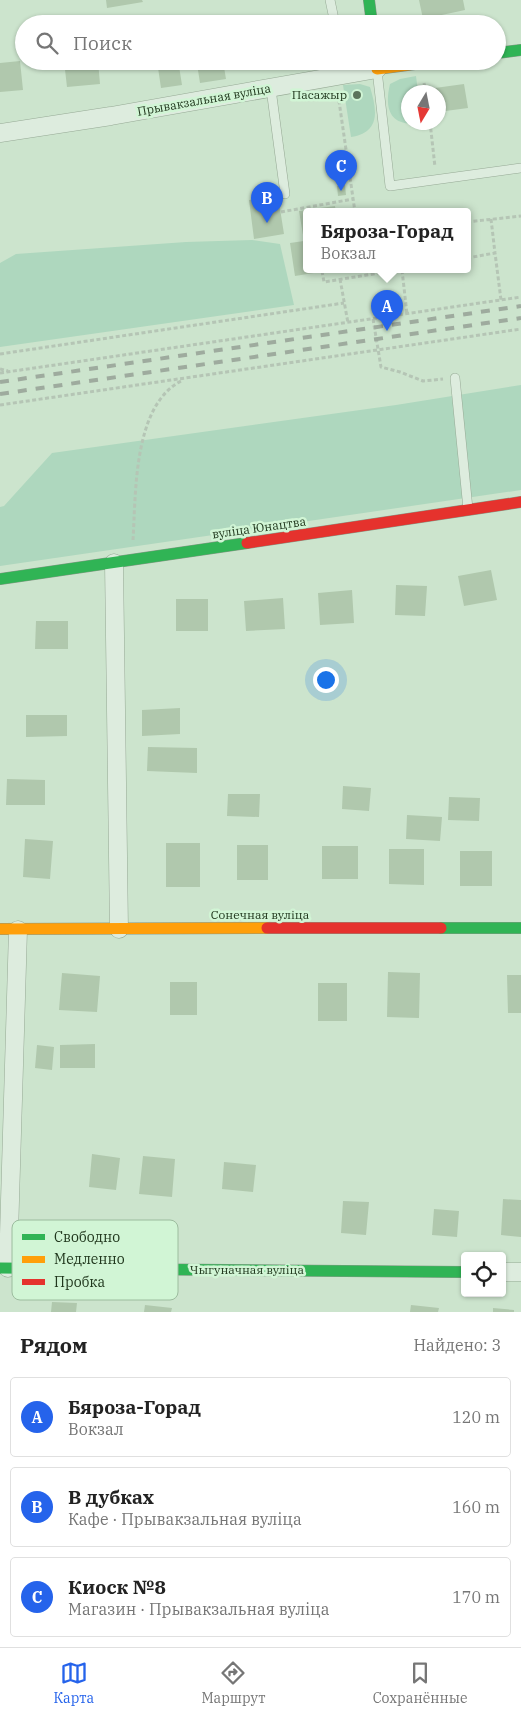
<!DOCTYPE html>
<html lang="ru">
<meta charset="utf-8">
<style>
body{margin:0;font-family:"IBM Plex Serif",serif;background:#f6f6f6;color:#222}
.controls{position:absolute;right:15px;bottom:15px;display:grid;overflow:hidden;border-radius:5px;box-shadow:0 1px 4px #0004}
.controls button{width:45px;height:45px;display:grid;place-items:center;padding:0;border:0;border-bottom:1px solid #e0e0e0;background:#fff;color:#222;font:25px sans-serif}
.compass{position:absolute;left:401px;top:85px;width:45px;height:45px;border-radius:50%;background:#fff;box-shadow:0 1px 4px #0004;rotate:190deg}
.you{position:absolute;left:325px;top:679px;width:18px;height:18px;margin:-12px;border:4px solid #fff;border-radius:50%;background:#1a73e8;box-shadow:0 0 0 8px #1a73e833}
.badge{display:grid;place-items:center;width:32px;height:32px;border-radius:50%;background:#2563eb;color:#fff;font-size:16px;font-weight:700}
.pin{position:absolute;translate:-50% -41px;filter:drop-shadow(0 1px 2px #0008)}
.pin::after{content:'';position:absolute;top:26px;width:18px;height:15px;background:inherit;clip-path:polygon(0 0,100% 0,50% 100%)}
.popup{position:absolute;left:303px;top:208px;width:168px;height:65px;box-sizing:border-box;display:grid;place-content:center;border-radius:5px;background:#fff;filter:drop-shadow(0 1px 4px #0005);font-size:16px;white-space:nowrap;color:#767676}
.popup b{font-size:19px;color:#222}
.popup::after{content:'';position:absolute;left:50%;top:100%;margin-left:-10px;border:10px solid transparent;border-top-color:#fff}
.list{margin:0;padding:0;list-style:none}
h2{display:flex;justify-content:space-between;align-items:center;height:65px;margin:0;padding:0 20px;font-size:21px}
h2 small{font-size:16px;font-weight:400;color:#767676}
.list li{display:grid;grid-template-columns:32px 1fr auto;gap:15px;align-items:center;box-sizing:border-box;height:80px;margin:0 10px 10px;padding:0 10px;border:1px solid #e0e0e0;border-radius:5px}
.list b{display:block;font-size:19px;white-space:nowrap}
.list p{margin:0;font-size:16px;white-space:nowrap;color:#767676}
.list em{font-size:16px;font-style:normal;color:#767676}
.icon{flex:none;width:28px;height:28px;fill:none;stroke:currentColor;stroke-width:2;stroke-linecap:round;stroke-linejoin:round}
.map{position:relative;flex:none;width:521px;height:1312px;overflow:hidden}
.search{position:absolute;background:#fff;box-shadow:0 1px 4px #0004;left:15px;right:15px;top:15px;height:55px;display:flex;align-items:center;gap:12px;box-sizing:border-box;padding:0 18px;border-radius:28px;color:#767676;font-size:19px}
.sheet{height:335px;background:#fff}
nav{display:flex;justify-content:space-around;align-items:center;box-sizing:border-box;height:70px;border-top:1px solid #e0e0e0;background:#fff;font-size:14px;color:#767676}
nav a{display:grid;justify-items:center;gap:2px}
nav .on{color:#2563eb}
.map>svg:first-child{display:block}
</style>
<div class="map">
<svg width="521" height="1312" viewBox="0 0 521 1312">
<rect width="100%" height="100%" fill="#cce4cd"/>
<path fill="#aed7be" d="M416,76L418,92H408V122L419,123C390,127 384,109 390,84L400,79Z
M360,84L370,87C377,110 381,132 351,137L343,85Z
M252,240L280,244L294,305L0,347V263L16,254L186,242Z
M521,385V490L0,566V507L4,506L52,453L396,405Z"/>
<path fill="#b0c8ad" d="M106,0H142L143,2L107,8Z
M419,0H463L465,10L423,19Z
M20,61L23,90L0,92V63Z
M64,61H98L100,84L67,87Z
M157,61H223L226,79L200,83L197,64L179,66L182,85L161,88Z
M464,84L468,108L438,112V92H435V88Z
M345,185L346,195L338,196L337,186Z
M278,196L284,234L254,239L249,200Z
M335,206L336,212H307V270L326,271L295,276L290,243L304,241L299,211Z
M491,570L497,600L464,606L458,576Z
M396,585L427,586L425,616L395,615Z
M352,590L354,623L320,625L318,593Z
M283,598L285,629L246,631L244,601Z
M176,599H208V631H176Z
M36,621H68V649H35Z
M180,708V734L142,736V710Z
M26,715H67V736L26,737Z
M148,747L197,748V773L147,771Z
M7,779L45,780V805H6Z
M343,786L371,788L369,811L342,809Z
M228,794H260L259,817L227,816Z
M449,797L480,798L479,821L448,820Z
M407,815L442,817L440,841L406,839Z
M25,839L53,841L50,879L23,877Z
M166,843H200V887H166Z
M237,845H268V880H237Z
M322,846H358V879H322Z
M389,849H424V885L389,884Z
M460,851H492V886H460Z
M388,972L420,973L419,1018L387,1017Z
M62,973L100,976L97,1012L59,1010Z
M507,975H521V1013H508Z
M170,982H197V1015H170Z
M318,983H347V1021H318Z
M95,1044V1068H60V1045Z
M37,1045L54,1047L52,1070L35,1068Z
M92,1154L120,1158L116,1190L89,1187Z
M143,1156L175,1159L172,1197L139,1194Z
M224,1162L256,1165L253,1192L222,1189Z
M503,1199L521,1200V1237L501,1235Z
M343,1201L369,1202L366,1235L341,1233Z
M434,1209L459,1211L457,1237L432,1235Z
M52,1302L77,1303L76,1312H51Z
M145,1305L172,1308L171,1312H144Z
M411,1305L439,1308L438,1312H410Z
M493,1308L514,1310V1312H493Z"/>
<g fill="none" stroke-linecap="round" stroke-linejoin="round">
<defs>
<path id="lane" d="M330,0L335,24
M377,70L390,186L521,168
M271,89L285,194
M455,378L468,509"/>
<path id="street" d="M0,133L111,116L377,69
M114,563L119,929
M8,1268L18,930
M502,1272H521"/>
<path id="fast" d="M369,0L372,24
M497,53L521,50
M0,579L247,543
M441,928H521
M0,1268L465,1272"/>
<path id="slow" d="M376,61L377,69L437,61
M0,929L267,928"/>
<path id="jam" d="M247,543L521,502
M267,928H441"/>
</defs>
<use href="#lane" stroke="#96a995" stroke-width="10"/>
<use href="#street" stroke="#96a995" stroke-width="19"/>
<use href="#fast" stroke="#869886" stroke-width="12"/>
<use href="#slow" stroke="#869886" stroke-width="12"/>
<use href="#jam" stroke="#869886" stroke-width="12"/>
<path stroke="#b5c5b5" stroke-width="3" stroke-dasharray="4 2.5" stroke-linecap="butt" d="M424,83L426,92
M338,94L355,212
M430,122L435,167
M281,212L353,199
M491,219L495,253
M467,222L521,216
M467,258L495,253L501,300
M402,270L407,314
M322,271L324,282L398,270
M340,279L348,323
M373,319L381,367L400,372L423,381L443,379
M0,354L344,303
M0,369L8,371
M0,373L521,297
M0,405L521,329
M133,540C136,493 133,406 181,381"/>
<use href="#lane" stroke="#ddecde" stroke-width="9"/>
<use href="#street" stroke="#ddecde" stroke-width="18"/>
<use href="#fast" stroke="#30b455" stroke-width="11"/>
<use href="#slow" stroke="#ff9f0a" stroke-width="11"/>
<use href="#jam" stroke="#e5322d" stroke-width="11"/>
<path stroke="#9eab9e" stroke-width="4" stroke-dasharray="9 9" stroke-linecap="butt" d="M0,382L521,306
M0,394L521,318"/>
</g>
<circle fill="#5c745b" stroke="#d1f5d5" stroke-width="2" cx="357" cy="95" r="5"/>
<g text-anchor="middle" stroke-width="5" stroke-linejoin="round" paint-order="stroke">
<g font-size="12" fill="#20371d" stroke="#d1f5d5" text-anchor="end">
<text x="347" y="99">Пасажыр</text>
</g>
<g font-size="12" fill="#20371d" stroke="#d1f5d5">
<text transform="translate(204 100) rotate(-10)" y="4">Прывакзальная вуліца</text>
<text transform="translate(259 528) rotate(-8)" y="4">вуліца Юнацтва</text>
<text x="260" y="919">Сонечная вуліца</text>
<text x="247" y="1274">Чыгуначная вуліца</text>
</g>
</g>
<rect x="12" y="1220" width="166" height="80" rx="8" fill="#d1f5d5" stroke="#9cbc9e" stroke-width="1"/>
<rect x="22" y="1234" width="23" height="6" fill="#30b455"/>
<rect x="22" y="1256" width="23" height="7" fill="#ff9f0a"/>
<rect x="22" y="1279" width="23" height="6" fill="#e5322d"/>
<g font-size="14" fill="#20371d">
<text x="54" y="1242">Свободно</text>
<text x="54" y="1264">Медленно</text>
<text x="54" y="1287">Пробка</text>
</g>
</svg>
<div class="controls">
<button><svg class="icon" aria-label="locate" viewBox="0 0 24 24"><circle cx="12" cy="12" r="6"/><path d="M12 2v4M12 18v4M2 12h4M18 12h4"/></svg></button>
</div>
<svg class="compass" viewBox="-18 -18 36 36"><path d="M0-13l5 13h-10z" fill="#e53935"/><path d="M0 13l5-13h-10z" fill="#767676"/></svg>
<div class="you"></div>
<div class="pin badge" style="left:387px;top:331px">A</div>
<div class="popup"><b>Бяроза-Горад</b>Вокзал</div>
<div class="pin badge" style="left:267px;top:223px">B</div>
<div class="pin badge" style="left:341px;top:191px">C</div>
<div class="search"><svg class="icon" aria-label="search" viewBox="0 0 24 24"><circle cx="10" cy="10" r="6"/><path d="M15 15l6 6"/></svg>Поиск</div>
</div>
<section class="sheet">
<h2>Рядом<small>Найдено: 3</small></h2>
<ul class="list">
<li><span class="badge">A</span><div><b>Бяроза-Горад</b><p>Вокзал</p></div><em>120 m</em></li>
<li><span class="badge">B</span><div><b>В дубках</b><p>Кафе · Прывакзальная вуліца</p></div><em>160 m</em></li>
<li><span class="badge">C</span><div><b>Киоск №8</b><p>Магазин · Прывакзальная вуліца</p></div><em>170 m</em></li>
</ul>
</section>
<nav>
<a class="on"><svg class="icon" aria-label="map" viewBox="0 0 24 24"><path d="M3 6l6-2 6 2 6-2v14l-6 2-6-2-6 2zM9 4v14M15 6v14"/></svg>Карта</a>
<a><svg class="icon" aria-label="directions" viewBox="0 0 24 24"><path d="M12 3l9 9-9 9-9-9zM9 14v-3h6M13 9l2 2-2 2"/></svg>Маршрут</a>
<a><svg class="icon" aria-label="saved" viewBox="0 0 24 24"><path d="M7 4h10v16l-5-4-5 4z"/></svg>Сохранённые</a>
</nav>
